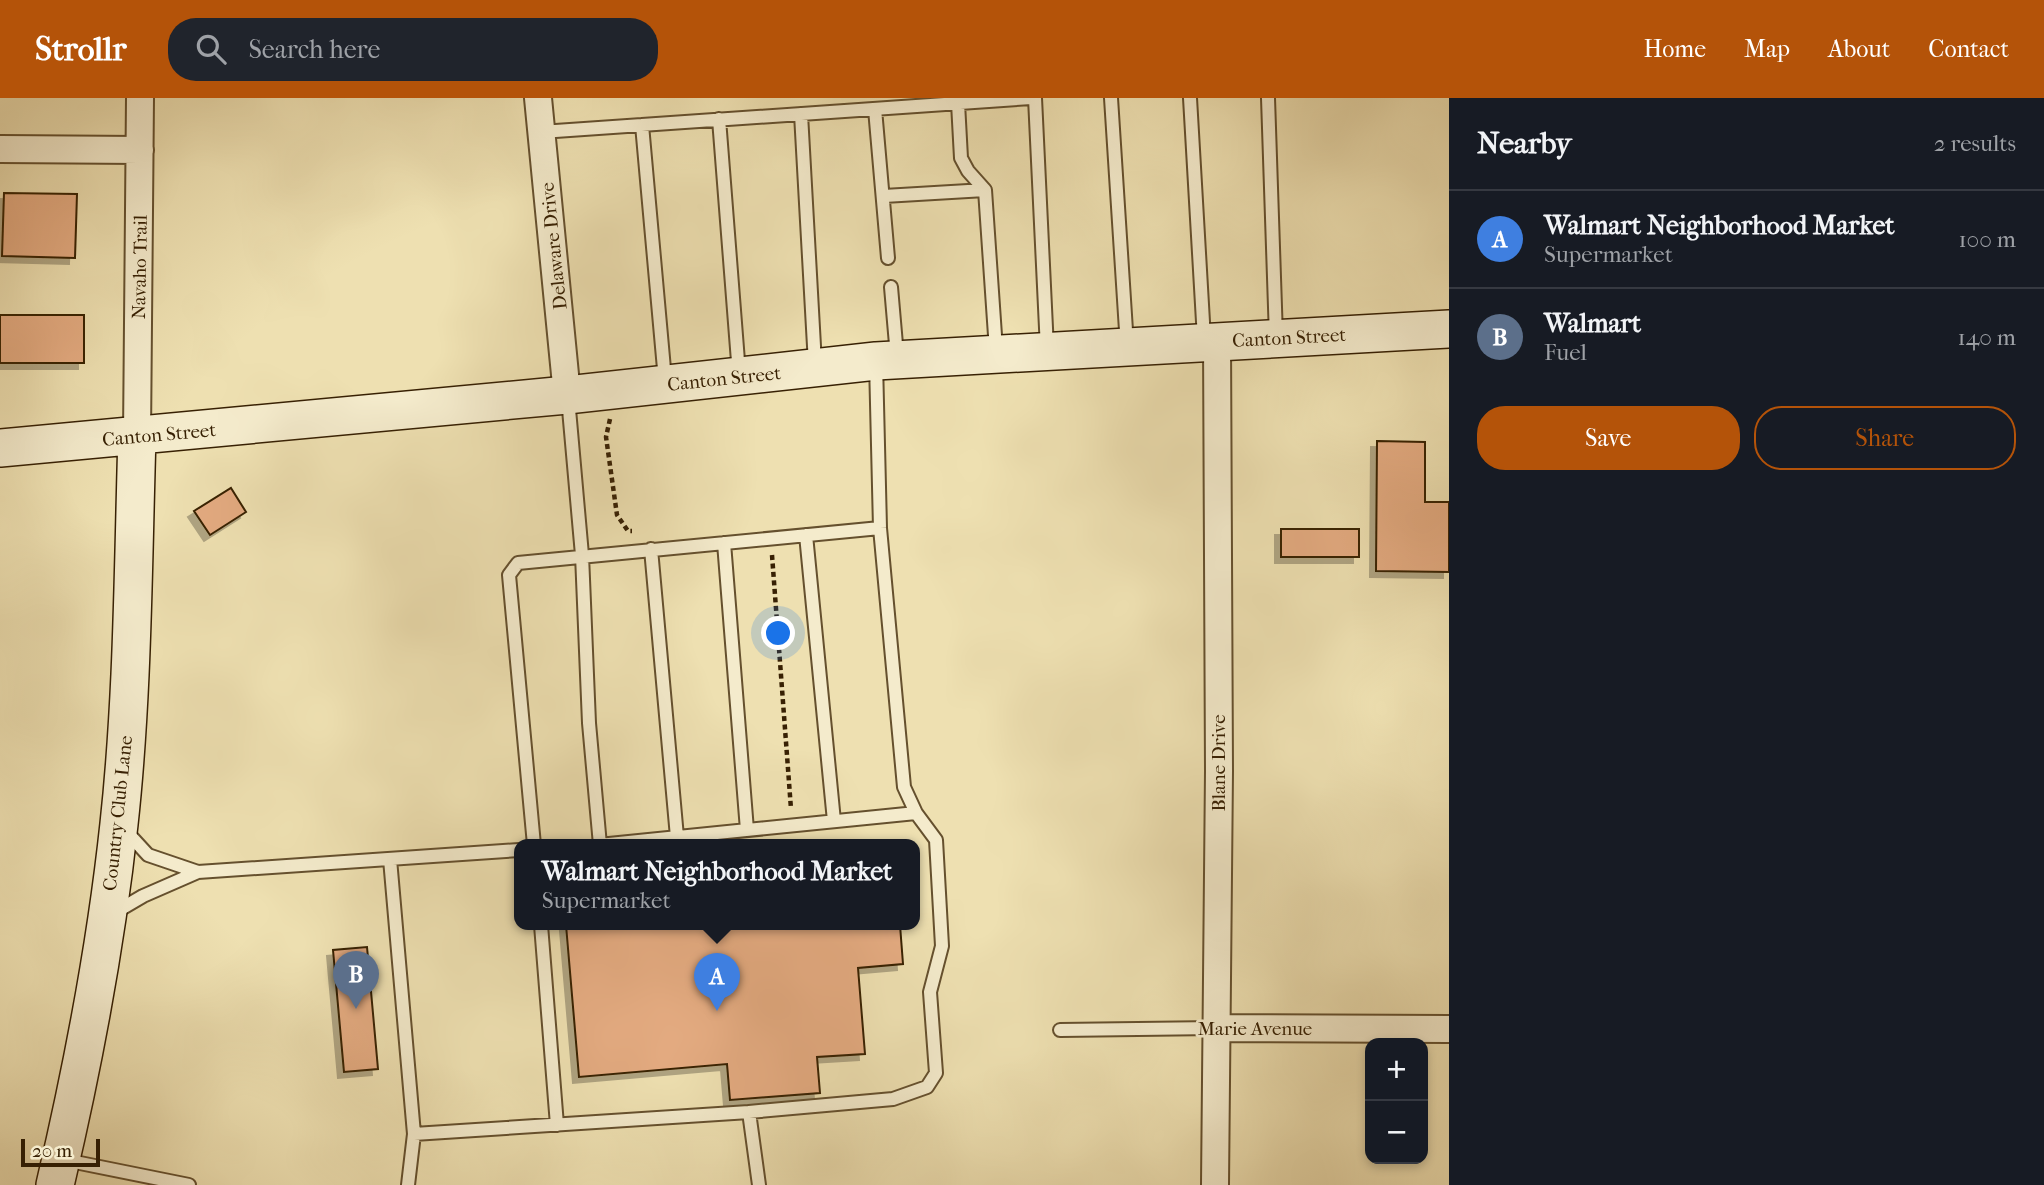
<!DOCTYPE html>
<meta charset="utf-8">
<style>
body{margin:0;font-family:"IM FELL French Canon",serif;background:#20242c;color:#f1f3f6}
.controls{position:absolute;right:21px;bottom:21px;display:grid;overflow:hidden;border-radius:14px;box-shadow:0 4px 10px #0003}
.controls button{width:63px;height:63px;display:grid;place-items:center;padding:0;border:0;border-bottom:2px solid #363941;background:#171b24;color:#f1f3f6;font:35px sans-serif}
.scale{position:absolute;left:21px;bottom:18px;width:79px;box-sizing:border-box;padding-left:7px;border:4px solid #372003;border-top:0;font-size:19px;line-height:24px;white-space:nowrap;color:#372003;-webkit-text-stroke:5px #f4ebcc;paint-order:stroke}
.you{position:absolute;left:779px;top:536px;width:24px;height:24px;margin:-18px;border:5px solid #fff;border-radius:50%;background:#1a73e8;box-shadow:0 0 0 10px #1a73e833}
.badge{display:grid;place-items:center;width:46px;height:46px;border-radius:50%;background:#b45309;color:#fff;font-size:23px;font-weight:700}
.pin{position:absolute;translate:-50% -58px;filter:drop-shadow(0 2px 4px #0008)}
.pin::after{content:'';position:absolute;top:37px;width:24px;height:21px;background:inherit;clip-path:polygon(0 0,100% 0,50% 100%)}
.popup{position:absolute;left:514px;top:741px;width:406px;height:91px;box-sizing:border-box;display:grid;place-content:center;border-radius:14px;background:#171b24;filter:drop-shadow(0 2px 5px #0005);font-size:23px;white-space:nowrap;color:#9ea1a6}
.popup b{font-size:26px;color:#f1f3f6}
.popup::after{content:'';position:absolute;left:50%;top:100%;margin-left:-14px;border:14px solid transparent;border-top-color:#171b24}
.list{margin:0;padding:0;list-style:none}
h2{display:flex;justify-content:space-between;align-items:center;height:91px;margin:0;padding:0 28px;font-size:30px}
h2 small{font-size:23px;font-weight:400;color:#9ea1a6}
.list li{display:grid;grid-template-columns:46px 1fr auto;gap:21px;align-items:center;box-sizing:border-box;height:98px;padding:0 28px;border-top:2px solid #363941}
.list b{display:block;font-size:26px;white-space:nowrap}
.list p{margin:0;font-size:23px;white-space:nowrap;color:#9ea1a6}
.list em{font-size:23px;font-style:normal;color:#9ea1a6}
.actions{display:flex;gap:14px;padding:21px 28px}
.actions a{flex:1;padding:16px 0;border:2px solid #b45309;border-radius:28px;text-align:center;font-size:24px;color:#b45309}
.actions .main{background:#b45309;color:#fff}
.icon{flex:none;width:38px;height:38px;fill:none;stroke:currentColor;stroke-width:2;stroke-linecap:round;stroke-linejoin:round}
.map{position:relative;flex:none;width:1449px;height:1087px;overflow:hidden}
header{display:flex;align-items:center;gap:42px;box-sizing:border-box;height:98px;padding:0 35px;background:#b45309;color:#fff}
header strong{font-size:33px}
nav{display:flex;gap:38px;margin-inline-start:auto;font-size:24px}
.search{width:490px;height:63px;background:#20242c;display:flex;align-items:center;gap:18px;box-sizing:border-box;padding:0 24px;border-radius:28px;color:#9ea1a6;font-size:26px}
main{display:flex}
aside{flex:1;background:#171b24}
.map>svg:first-child{display:block}
</style>
<header>
<strong>Strollr</strong>
<div class="search"><svg class="icon" aria-label="search" viewBox="0 0 24 24"><circle cx="10" cy="10" r="6"/><path d="M15 15l6 6"/></svg>Search here</div>
<nav><a>Home</a><a>Map</a><a>About</a><a>Contact</a></nav>
</header>
<main>
<div class="map">
<svg width="1449" height="1087" viewBox="0 0 1449 1087">
<defs>
<filter id="shadow"><feDropShadow dx="-6" dy="6" stdDeviation="0" flood-color="#0004"/></filter>
</defs>
<rect width="100%" height="100%" fill="#eee0b1"/>
<filter id="stains"><feTurbulence type="fractalNoise" baseFrequency=".00286" numOctaves="4"/><feColorMatrix values="0 0 0 0 .2 0 0 0 0 .09 0 0 0 0 .02 0 0 0 .5 -.17"/></filter>
<radialGradient id="worn" r=".72"><stop offset=".6" stop-color="#630" stop-opacity="0"/><stop offset="1" stop-color="#630" stop-opacity=".3"/></radialGradient>
<path fill="#e4ab81" stroke="#372003" stroke-width="2" filter="url(#shadow)" d="M4,95L77,96L75,160L2,158Z
M0,217H84V265H0Z
M1377,343L1425,344V404H1449V474L1376,473Z
M231,390L246,414L210,437L194,413Z
M1281,431H1359V459H1281Z
M566,827H900L903,866L858,870L865,956L817,959L820,995L730,1002L727,966L579,979Z
M367,849L378,971L344,974L333,852Z"/>
<g fill="none" stroke-linecap="round" stroke-linejoin="round">
<defs>
<path id="service" d="M1035,0L1047,251
M1111,0L1127,248
M1190,0L1204,241
M1268,0L1276,239
M958,5L961,60L968,73L985,92L996,252
M875,11L888,160
M801,16L815,266
M719,21L739,276
M642,27L665,282
M541,34L1031,0
M884,98L985,92
M891,189L897,258
M568,300L582,457L589,625L600,747
M806,437L834,723
M724,445L747,732
M651,451L677,739
M125,732L148,757L198,774
M534,747L509,477L518,465L880,430
M599,747L916,715
M390,761L414,1036L408,1087
M114,815L143,798L198,774L519,752
M541,827L557,1027
M1060,932L1215,930
M749,1014L759,1087
M414,1036L749,1014L893,1001L927,989L936,975L930,894L942,848L936,742L916,715L904,689L880,430L876,264
M65,1062L189,1087"/>
<path id="minor" d="M538,0L567,297
M0,51L140,52
M137,338L140,0
M1215,930L1449,931
M1215,1087L1219,673L1217,243"/>
<path id="secondary" d="M0,350L567,297L876,263L1449,231
M55,1087C83,968 106,848 119,726C133,598 133,467 137,338"/>
</defs>
<use href="#service" stroke="#65502e" stroke-width="16"/>
<use href="#minor" stroke="#65502e" stroke-width="30"/>
<use href="#secondary" stroke="#372003" stroke-width="40"/>
<path stroke="#372003" stroke-width="4.5" stroke-dasharray="5 3.5" stroke-linecap="butt" d="M610,321L606,339L617,417L628,433H632
M772,457L791,711"/>
<use href="#service" stroke="#f4ebcc" stroke-width="12"/>
<use href="#minor" stroke="#f4ebcc" stroke-width="26"/>
<use href="#secondary" stroke="#f4ebcc" stroke-width="37"/>
</g>
<g text-anchor="middle" stroke-width="5" stroke-linejoin="round" paint-order="stroke">
<g font-size="19" fill="#372003" stroke="#f4ebcc">
<text transform="translate(553 148) rotate(-96)" y="7">Delaware Drive</text>
<text transform="translate(139 169) rotate(-89)" y="7">Navaho Trail</text>
<text transform="translate(1289 239) rotate(-3)" y="7">Canton Street</text>
<text transform="translate(724 280) rotate(-6)" y="7">Canton Street</text>
<text transform="translate(159 336) rotate(-5)" y="7">Canton Street</text>
<text transform="translate(1218 665) rotate(-90)" y="7">Blane Drive</text>
<text transform="translate(117 715) rotate(-84)" y="7">Country Club Lane</text>
<text x="1255" y="937">Marie Avenue</text>
</g>
</g>
<rect width="100%" height="100%" filter="url(#stains)"/>
<rect width="100%" height="100%" fill="url(#worn)"/>
</svg>
<div class="controls">
<button>+</button>
<button>−</button>
</div>
<div class="scale">20 m</div>
<div class="you"></div>
<div class="pin badge" style="left:717px;top:913px;background:#3f7fe0">A</div>
<div class="popup"><b>Walmart Neighborhood Market</b>Supermarket</div>
<div class="pin badge" style="left:356px;top:911px;background:#5c6f8a">B</div>
</div>
<aside>
<h2>Nearby<small>2 results</small></h2>
<ul class="list">
<li><span class="badge" style="background:#3f7fe0">A</span><div><b>Walmart Neighborhood Market</b><p>Supermarket</p></div><em>100 m</em></li>
<li><span class="badge" style="background:#5c6f8a">B</span><div><b>Walmart</b><p>Fuel</p></div><em>140 m</em></li>
</ul>
<div class="actions"><a class="main">Save</a><a>Share</a></div>
</aside>
</main>
